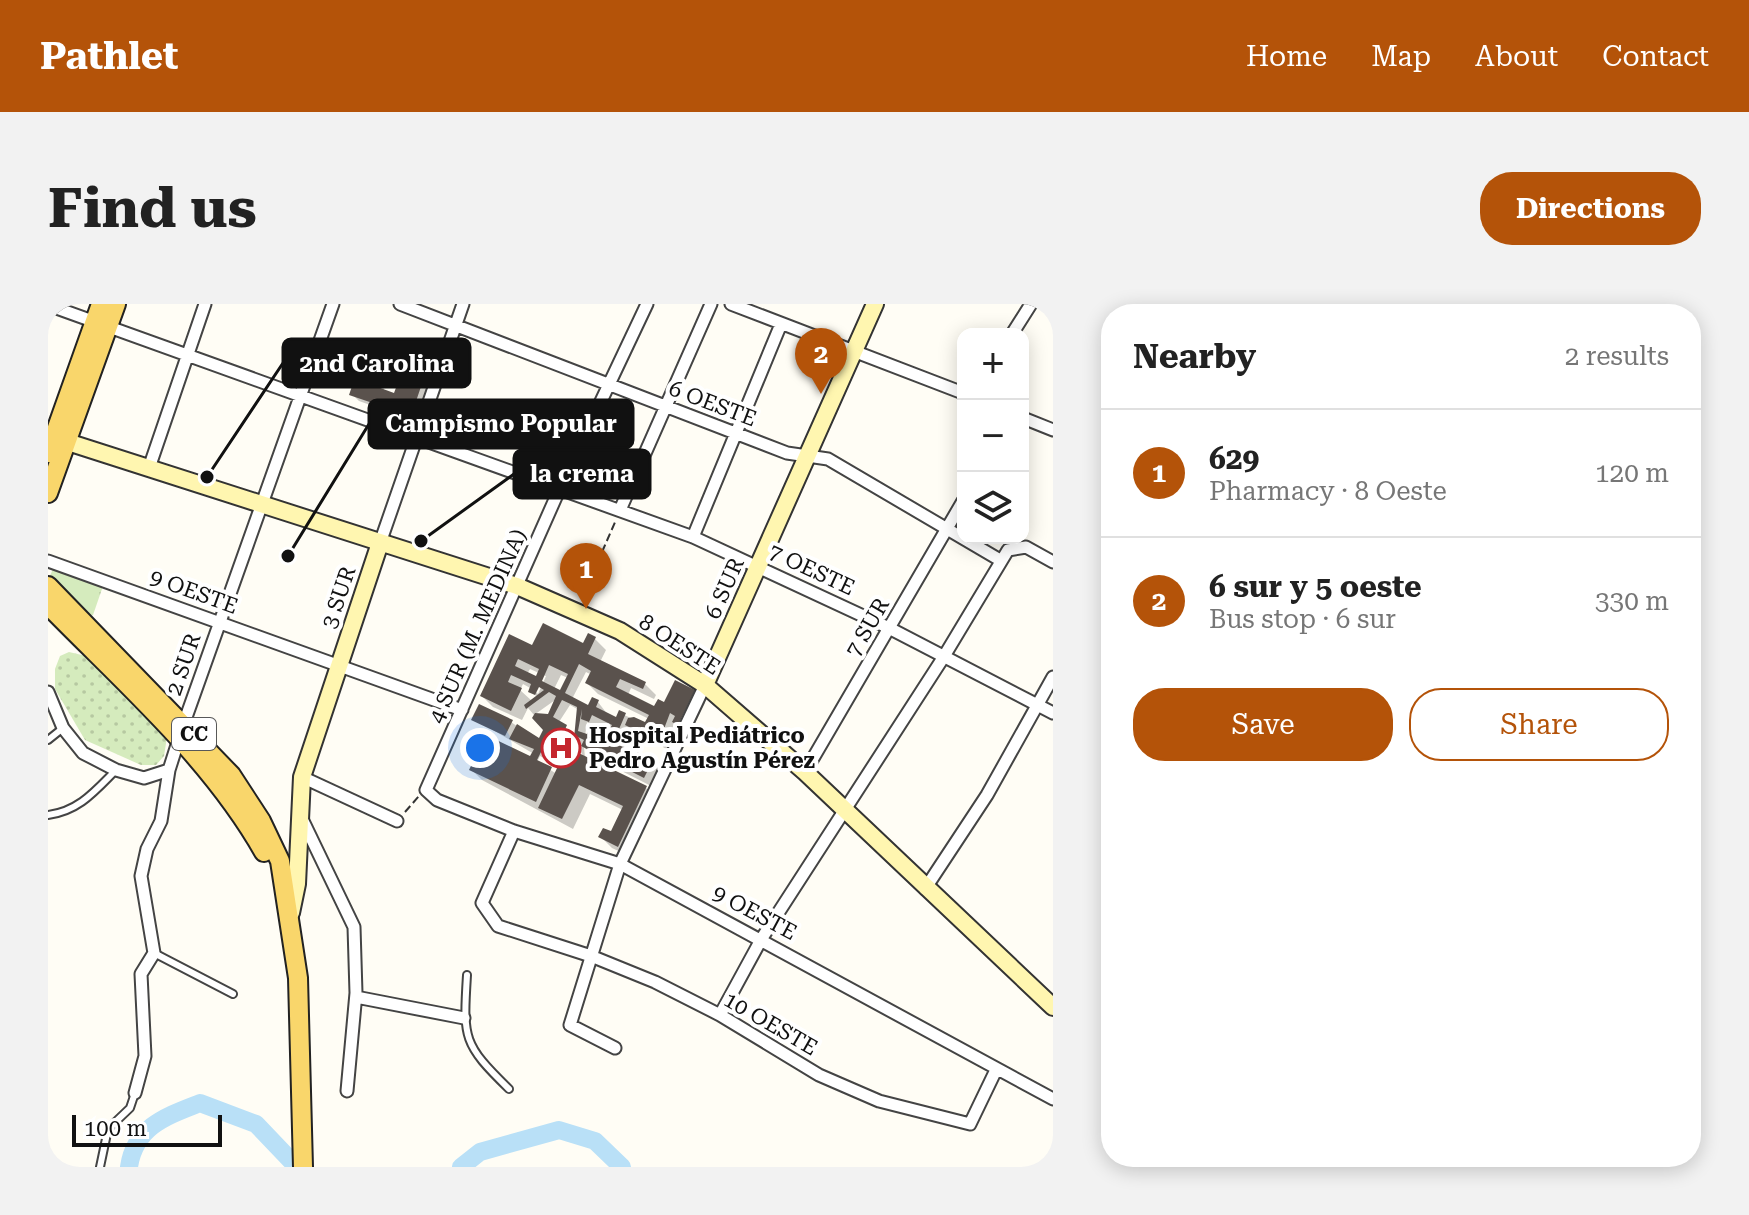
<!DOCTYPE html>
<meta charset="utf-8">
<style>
body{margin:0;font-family:"Roboto Serif",serif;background:#f2f2f2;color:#222}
.controls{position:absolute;right:24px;top:24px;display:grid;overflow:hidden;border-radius:16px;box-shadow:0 4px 20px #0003}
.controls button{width:72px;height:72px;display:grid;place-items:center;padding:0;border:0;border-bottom:2px solid #e0e0e0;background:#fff;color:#222;font:40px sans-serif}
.scale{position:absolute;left:24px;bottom:20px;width:150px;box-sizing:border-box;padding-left:8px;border:4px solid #111;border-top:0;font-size:22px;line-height:28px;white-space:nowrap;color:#111;-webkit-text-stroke:6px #fff;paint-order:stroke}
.you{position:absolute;left:432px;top:444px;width:28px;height:28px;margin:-20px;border:6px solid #fff;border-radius:50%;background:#1a73e8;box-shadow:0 0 0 12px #1a73e833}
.badge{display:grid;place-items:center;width:52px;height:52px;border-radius:50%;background:#b45309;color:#fff;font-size:26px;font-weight:700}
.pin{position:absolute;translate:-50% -66px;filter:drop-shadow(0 2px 4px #0008)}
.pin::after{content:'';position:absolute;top:42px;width:28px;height:24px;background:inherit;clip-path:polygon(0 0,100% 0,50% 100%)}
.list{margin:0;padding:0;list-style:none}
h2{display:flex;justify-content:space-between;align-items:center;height:104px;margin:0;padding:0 32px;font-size:34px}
h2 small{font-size:26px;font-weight:400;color:#767676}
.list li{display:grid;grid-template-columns:52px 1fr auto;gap:24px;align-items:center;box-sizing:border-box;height:128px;padding:0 32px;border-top:2px solid #e0e0e0}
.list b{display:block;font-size:30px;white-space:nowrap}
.list p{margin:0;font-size:26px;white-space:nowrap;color:#767676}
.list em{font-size:26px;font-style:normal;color:#767676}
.actions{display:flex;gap:16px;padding:24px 32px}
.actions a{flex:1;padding:18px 0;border:2px solid #b45309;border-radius:32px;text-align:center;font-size:28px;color:#b45309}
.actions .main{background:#b45309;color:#fff}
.icon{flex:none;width:44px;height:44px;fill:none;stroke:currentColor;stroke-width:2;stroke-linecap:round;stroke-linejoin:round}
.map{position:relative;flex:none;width:1005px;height:863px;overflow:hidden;border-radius:32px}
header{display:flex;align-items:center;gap:48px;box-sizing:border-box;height:112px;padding:0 40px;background:#b45309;color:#fff}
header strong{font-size:38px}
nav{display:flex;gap:44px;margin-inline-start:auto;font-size:28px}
.intro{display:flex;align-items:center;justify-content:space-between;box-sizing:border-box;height:192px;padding:0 48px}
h1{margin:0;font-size:56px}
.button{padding:20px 36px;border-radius:32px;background:#b45309;color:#fff;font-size:28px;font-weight:700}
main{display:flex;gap:48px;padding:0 48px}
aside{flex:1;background:#fff;border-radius:32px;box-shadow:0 4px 20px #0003}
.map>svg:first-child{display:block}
</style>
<header>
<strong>Pathlet</strong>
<nav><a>Home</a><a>Map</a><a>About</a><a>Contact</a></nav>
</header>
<div class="intro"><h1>Find us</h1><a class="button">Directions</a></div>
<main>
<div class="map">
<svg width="1005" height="863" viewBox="0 0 1005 863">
<defs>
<pattern id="grass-dots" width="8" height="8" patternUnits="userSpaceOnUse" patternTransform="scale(2)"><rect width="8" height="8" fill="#d5ebbd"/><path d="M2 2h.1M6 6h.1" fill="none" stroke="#b6c8a1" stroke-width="1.8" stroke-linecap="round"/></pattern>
<pattern id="park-tufts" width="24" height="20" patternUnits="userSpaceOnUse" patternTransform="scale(2)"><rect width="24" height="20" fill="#d5ebbd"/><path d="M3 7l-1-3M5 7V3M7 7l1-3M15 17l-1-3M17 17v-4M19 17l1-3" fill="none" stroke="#b6c8a1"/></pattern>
</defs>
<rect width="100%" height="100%" fill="#fffdf5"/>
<path fill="url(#grass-dots)" d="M21,348L38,352L119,433L116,452L108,461H93L37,436L7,385V365L12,352Z"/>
<path fill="url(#park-tufts)" d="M5,265L55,282L45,311L38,314L0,276Z"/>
<path fill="#0003" fill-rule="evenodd" d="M321,41L380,61L387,68L370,118L311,97L304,90ZM340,72L353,77L347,92L335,87Z
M462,333L485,344L536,341L547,335L558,346L552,358L597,380L608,391L606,395L583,384L580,391L607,404L646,388L657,399L641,431L637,429L622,447L586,427L578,443L564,425L555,421L551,429L539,418L536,439L604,458L615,469L607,484L546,453L536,443L537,454L598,484L609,495L581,552L564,544L553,533L564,530L575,506L542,490L525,525L434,476L423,465L483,455L486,450L426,415L463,418L492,438L510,394L486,411L480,404L474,416L445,403L434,392ZM482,365L491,369L489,375L479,370ZM538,368L544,371L539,379L550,390L601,415L598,421L572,409L569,415L560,411L550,398L539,402L524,395ZM495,371L498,372L490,390L487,387ZM513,371L520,374L512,389L506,385ZM475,380L484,385L489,394L484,397L472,386ZM522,401L531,406L528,432L511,418ZM503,431L515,440L512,446L498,439ZM521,436L527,440L536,453L516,444ZM499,451L512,462L509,470L489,458L492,452L497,455Z"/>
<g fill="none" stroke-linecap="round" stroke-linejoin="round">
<path stroke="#b9e0f7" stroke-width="18" d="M81,863C87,822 119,812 152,799L208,820L249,863
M413,863L432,848L511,826L547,837L574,863"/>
</g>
<path fill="#5a524d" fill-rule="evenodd" d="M319,38L381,59L363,112L301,91ZM333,66L352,73L346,89L327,82Z
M495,319L535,339L540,329L548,333L540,350L598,378L595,385L572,375L568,383L606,402L610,395L616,398L627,376L647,386L630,421L624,418L627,412L622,409L611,438L577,421L580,414L586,413L597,418L601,411L537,379L543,367L531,360L517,389L540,401L544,393L551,396L548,403L568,413L571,406L578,409L568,432L560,428L564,421L544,411L541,418L533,415L534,405L530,427L539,430L542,424L605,456L596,474L533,442L536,436L530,433V446L525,445L529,403L514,396L505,413L519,421L515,430L509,427L506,432L502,430L498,437L511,443L512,440L599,482L570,543L550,533L555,524L563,527L575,502L531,481L514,515L490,504L511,460L506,455L493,448L489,456L504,463L488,498L421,466L438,431L482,452L486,445L461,435L469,420L491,434L495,426L484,414L487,409L500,410L508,392L501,388L478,405L476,401L496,386L491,383L487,391L480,388L483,380L463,371L460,378L474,384L463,407L432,392L461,330L484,341ZM470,355L491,365L488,372L467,362ZM501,361L520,370L512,386L494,377Z
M431,400L465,416L457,432L423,416Z"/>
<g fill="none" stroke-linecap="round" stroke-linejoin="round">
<defs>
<path id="lane" d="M0,436L15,424
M0,511C31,507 47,487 68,466
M106,649L185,690
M419,671C415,735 415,740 461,785
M52,863L60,825L82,804L87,789"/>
<path id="street" d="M352,0L739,149L780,155L952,256
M599,0L512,184L378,486L389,496L466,527L572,560L1005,795
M683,0L915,89
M0,1L645,233L841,324L1005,409
M964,30L983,0
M975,114L1005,126
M101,164L157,0
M572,206L663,0
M645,233L733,20
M332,239L415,0
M0,257L414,406
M0,388L15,424L35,449L68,466L96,474L121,466
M757,468L915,197
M254,473L349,517
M254,515L306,623L308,689L299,787
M466,527L434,599L450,622L543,652L607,678L672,711L771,771L831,797L922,820L948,766
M877,585L939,491L1005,373
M308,693L416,714
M672,711L714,634L895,354L960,246L978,243L1005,258
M567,744L522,721L572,560L657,381
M87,789L97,752L93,670L106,649L93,572L99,545L113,517L121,466L136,419L285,0"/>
<path id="secondary" d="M7,134L469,282L572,327L657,381L757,468L1005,703
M657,381L827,0
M243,609L249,580L254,473L332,239"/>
<path id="primary" d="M0,149L53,0
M0,189L68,0
M0,282L183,471L213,517L232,557L250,674L255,863
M0,301C76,379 162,453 216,548"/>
</defs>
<use href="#lane" stroke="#444" stroke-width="10"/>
<use href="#street" stroke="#444" stroke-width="15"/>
<use href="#secondary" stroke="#333" stroke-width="20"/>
<use href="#primary" stroke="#222" stroke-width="22"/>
<path stroke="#333" stroke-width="2" stroke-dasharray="8 4" stroke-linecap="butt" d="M554,248L568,216
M357,508L371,492"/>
<use href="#lane" stroke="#fff" stroke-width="6"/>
<use href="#street" stroke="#fff" stroke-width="11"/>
<use href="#secondary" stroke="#fff6b0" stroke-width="16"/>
<use href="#primary" stroke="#f9d66b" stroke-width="18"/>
</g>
<defs>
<symbol id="hospital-ring" viewBox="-11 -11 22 22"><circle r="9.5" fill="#fff" stroke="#c4262e" stroke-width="1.5"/><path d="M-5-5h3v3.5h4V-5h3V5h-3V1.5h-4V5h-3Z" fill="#c4262e"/></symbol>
</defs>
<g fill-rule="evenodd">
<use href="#hospital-ring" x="491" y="422" width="44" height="44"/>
</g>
<g text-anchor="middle" stroke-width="8" stroke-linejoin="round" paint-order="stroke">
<rect fill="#fff" stroke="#585858" stroke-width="2" x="124" y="414" width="44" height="32" rx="6"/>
<g font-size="20" font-weight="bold" fill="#111">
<text x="146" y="437">CC</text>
</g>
<g font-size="22" fill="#111" stroke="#fff">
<text transform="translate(665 99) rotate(21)" y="8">6 OESTE</text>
<text transform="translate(764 265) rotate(25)" y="8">7 OESTE</text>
<text transform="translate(676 284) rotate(-66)" y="8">6 SUR</text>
<text transform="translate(146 287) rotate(20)" y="8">9 OESTE</text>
<text transform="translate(290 293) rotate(-71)" y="8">3 SUR</text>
<text transform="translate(429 322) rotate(-66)" y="8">4 SUR (M. MEDINA)</text>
<text transform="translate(819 323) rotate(-60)" y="8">7 SUR</text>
<text transform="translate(632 340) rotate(33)" y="8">8 OESTE</text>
<text transform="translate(135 360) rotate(-71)" y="8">2 SUR</text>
<text transform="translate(707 608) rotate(28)" y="8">9 OESTE</text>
<text transform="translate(723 719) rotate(30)" y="8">10 OESTE</text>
</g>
<g font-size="22" font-weight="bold" fill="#111" stroke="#fff" text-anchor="start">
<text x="541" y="439">Hospital Pediátrico<tspan x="541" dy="25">Pedro Agustín Pérez</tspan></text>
</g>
</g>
<path fill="none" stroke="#111" stroke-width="3" d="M159 173L235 59M240 252L321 120M373 237L466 170"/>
<g fill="#111" stroke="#fff" stroke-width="3">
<circle cx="159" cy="173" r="8"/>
<circle cx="240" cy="252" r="8"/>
<circle cx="373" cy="237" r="8"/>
</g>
<g fill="#111" stroke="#111" stroke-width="3">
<rect x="235" y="35" width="187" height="48" rx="8"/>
<rect x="321" y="96" width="264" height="48" rx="8"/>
<rect x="466" y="146" width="136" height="48" rx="8"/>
</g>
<g font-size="24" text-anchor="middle" font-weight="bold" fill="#fff">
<text x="329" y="68">2nd Carolina</text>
<text x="453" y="128">Campismo Popular</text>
<text x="534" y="178">la crema</text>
</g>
</svg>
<div class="controls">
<button>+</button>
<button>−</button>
<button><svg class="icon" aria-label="layers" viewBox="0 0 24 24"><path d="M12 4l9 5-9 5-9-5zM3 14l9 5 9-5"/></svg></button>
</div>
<div class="scale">100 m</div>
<div class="you"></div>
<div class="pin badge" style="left:538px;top:305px">1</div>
<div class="pin badge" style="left:773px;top:90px">2</div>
</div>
<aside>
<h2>Nearby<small>2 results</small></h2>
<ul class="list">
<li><span class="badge">1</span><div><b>629</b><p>Pharmacy · 8 Oeste</p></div><em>120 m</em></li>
<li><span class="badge">2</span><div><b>6 sur y 5 oeste</b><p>Bus stop · 6 sur</p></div><em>330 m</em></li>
</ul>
<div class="actions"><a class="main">Save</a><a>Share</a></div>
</aside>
</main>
